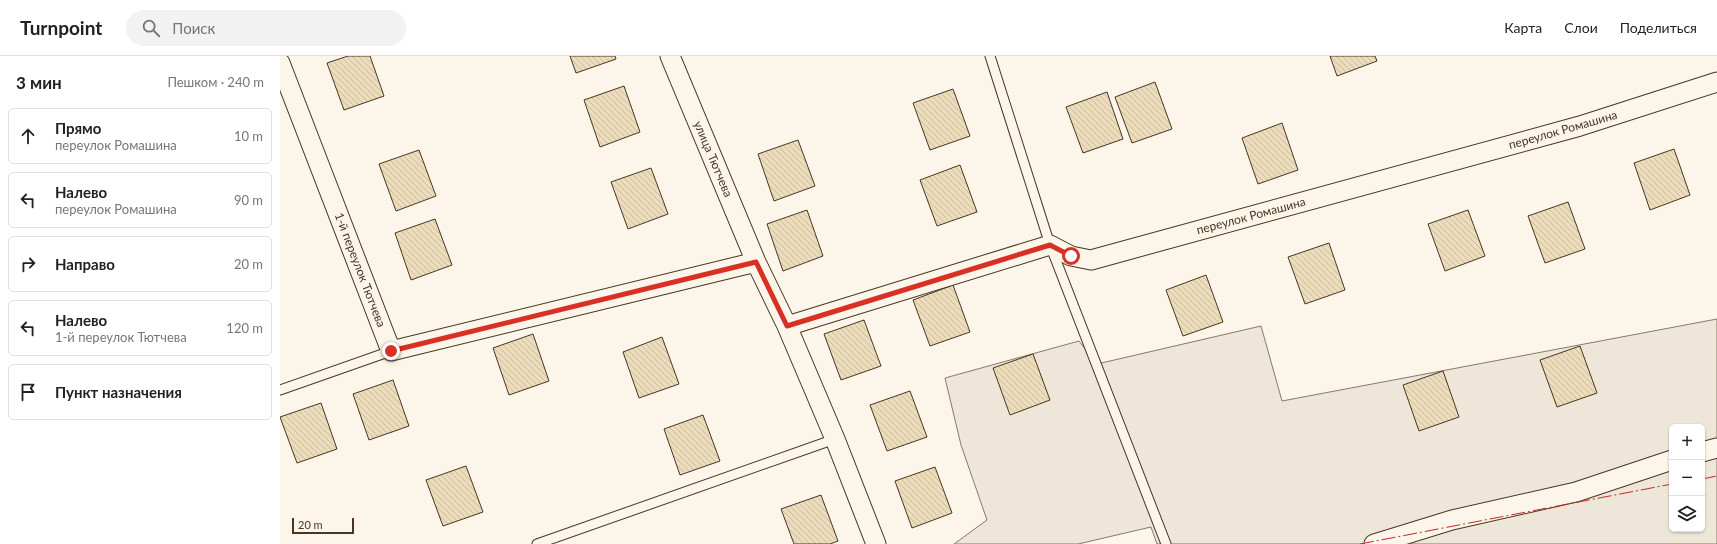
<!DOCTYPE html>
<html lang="ru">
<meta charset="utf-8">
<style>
body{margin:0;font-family:Lato,sans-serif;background:#f2f2f2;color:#222}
.controls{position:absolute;right:12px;bottom:12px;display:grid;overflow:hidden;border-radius:6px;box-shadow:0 1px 3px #0004}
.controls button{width:36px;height:36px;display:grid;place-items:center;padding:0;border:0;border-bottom:1px solid #e0e0e0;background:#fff;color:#222;font:20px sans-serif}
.scale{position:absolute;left:12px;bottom:10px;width:62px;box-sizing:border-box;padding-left:4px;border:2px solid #4a3520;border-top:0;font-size:11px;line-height:14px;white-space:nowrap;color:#4a3520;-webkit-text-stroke:3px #fbf6e9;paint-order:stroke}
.stop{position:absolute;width:12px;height:12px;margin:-9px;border:3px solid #d93025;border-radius:50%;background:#fff}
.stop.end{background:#d93025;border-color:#fff;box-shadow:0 1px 4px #0008}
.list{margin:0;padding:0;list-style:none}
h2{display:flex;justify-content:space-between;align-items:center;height:52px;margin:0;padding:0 16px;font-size:17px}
h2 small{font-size:13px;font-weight:400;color:#767676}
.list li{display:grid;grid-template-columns:26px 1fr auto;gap:12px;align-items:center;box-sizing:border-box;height:56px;margin:0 8px 8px;padding:0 8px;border:1px solid #e0e0e0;border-radius:6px}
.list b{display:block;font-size:15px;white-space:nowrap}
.list p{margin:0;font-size:13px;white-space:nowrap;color:#767676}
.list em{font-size:13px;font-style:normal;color:#767676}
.icon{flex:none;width:22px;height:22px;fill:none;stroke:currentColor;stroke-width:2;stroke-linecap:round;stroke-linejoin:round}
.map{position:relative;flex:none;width:1437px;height:488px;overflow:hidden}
header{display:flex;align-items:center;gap:24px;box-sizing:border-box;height:56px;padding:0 20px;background:#fff;border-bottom:1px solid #e0e0e0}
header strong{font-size:19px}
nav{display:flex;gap:22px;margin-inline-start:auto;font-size:14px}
.search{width:280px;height:36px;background:#f2f2f2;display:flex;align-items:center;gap:10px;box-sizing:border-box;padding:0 14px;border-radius:22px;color:#767676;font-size:15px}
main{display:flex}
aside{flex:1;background:#fff}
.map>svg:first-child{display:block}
</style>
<header>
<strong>Turnpoint</strong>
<div class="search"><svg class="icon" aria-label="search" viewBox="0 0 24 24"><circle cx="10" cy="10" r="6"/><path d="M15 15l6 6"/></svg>Поиск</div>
<nav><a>Карта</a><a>Слои</a><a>Поделиться</a></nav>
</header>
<main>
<aside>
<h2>3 мин<small>Пешком · 240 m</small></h2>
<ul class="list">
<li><svg class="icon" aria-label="ahead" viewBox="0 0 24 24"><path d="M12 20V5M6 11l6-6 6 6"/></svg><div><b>Прямо</b><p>переулок Ромашина</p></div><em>10 m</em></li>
<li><svg class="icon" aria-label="left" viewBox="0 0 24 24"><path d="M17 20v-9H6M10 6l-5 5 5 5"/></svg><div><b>Налево</b><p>переулок Ромашина</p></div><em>90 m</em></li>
<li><svg class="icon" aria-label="right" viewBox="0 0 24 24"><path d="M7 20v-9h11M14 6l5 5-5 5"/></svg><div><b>Направо</b></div><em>20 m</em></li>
<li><svg class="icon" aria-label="left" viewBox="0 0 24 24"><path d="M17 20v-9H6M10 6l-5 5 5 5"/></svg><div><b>Налево</b><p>1-й переулок Тютчева</p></div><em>120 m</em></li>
<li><svg class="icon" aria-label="arrive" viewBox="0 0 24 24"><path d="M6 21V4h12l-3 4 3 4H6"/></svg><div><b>Пункт назначения</b></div></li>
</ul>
</aside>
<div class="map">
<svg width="1437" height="488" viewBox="0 0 1437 488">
<defs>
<pattern id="building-back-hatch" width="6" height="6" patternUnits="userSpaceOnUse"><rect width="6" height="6" fill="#ecdcbc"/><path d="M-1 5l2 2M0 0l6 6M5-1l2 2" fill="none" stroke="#ccbda1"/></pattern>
</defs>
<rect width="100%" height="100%" fill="#fbf6e9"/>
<path fill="#ede6d9" stroke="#887966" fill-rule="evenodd" d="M1437,263V488H877L871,471L798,488H674L707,464L681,389L665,322L799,285L817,308L981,270L1002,345ZM1392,371H1422V473H1392Z"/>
<path fill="url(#building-back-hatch)" stroke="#4a3520" d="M68,0H90L104,40L64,54L47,7Z
M290,0H335L336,3L296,17Z
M1050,0H1095L1097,5L1057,20Z
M875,26L892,73L852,87L835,41Z
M344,30L360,76L320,91L304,44Z
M673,33L690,80L650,94L633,47Z
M827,36L843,83L803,97L786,51Z
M1002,67L1018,114L978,128L962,82Z
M518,84L535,130L494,145L478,98Z
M1394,93L1410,139L1370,154L1354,107Z
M139,94L156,140L116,155L99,108Z
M680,109L697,156L657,170L640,124Z
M371,112L388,158L348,173L331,126Z
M1288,146L1305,193L1265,207L1248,160Z
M527,154L543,200L503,215L487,168Z
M1188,154L1205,200L1165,215L1148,168Z
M155,163L172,209L131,224L115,177Z
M1049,187L1065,234L1025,248L1008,201Z
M926,219L943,266L903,280L886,234Z
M673,229L690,276L650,290L633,244Z
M584,264L601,310L561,324L544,278Z
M253,278L269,325L229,339L213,292Z
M382,281L399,328L359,342L343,296Z
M1300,290L1317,337L1277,351L1260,304Z
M753,298L770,344L730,359L713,312Z
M1163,315L1179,361L1139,375L1123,329Z
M113,324L129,370L89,384L73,338Z
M630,335L647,381L607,395L590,349Z
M41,347L57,393L17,407L0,361Z
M423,359L440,405L400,419L384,373Z
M186,410L203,456L163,470L146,424Z
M655,411L672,457L632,472L615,425Z
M541,439L558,485L550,488H514L501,453Z"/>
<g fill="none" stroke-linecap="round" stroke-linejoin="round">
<defs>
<path id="lane" d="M710,0L770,189L886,488
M0,334L111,295
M257,488L555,383"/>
<path id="street" d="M390,0L476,206L507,270L555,383L596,488
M0,7L111,295L476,206
M507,270L770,189L791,200L811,204L1300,70L1437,26
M1422,396L1437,392
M1094,488L1172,464L1296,436L1392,404"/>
</defs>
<use href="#lane" stroke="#4a3520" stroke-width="11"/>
<use href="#street" stroke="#4a3520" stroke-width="21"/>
<use href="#lane" stroke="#fbf6e9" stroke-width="9"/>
<use href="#street" stroke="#fbf6e9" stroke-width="19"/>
<path stroke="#c62828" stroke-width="1" stroke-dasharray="14 3 2 3" stroke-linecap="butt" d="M1422,423L1437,420
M1080,488L1392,428"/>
</g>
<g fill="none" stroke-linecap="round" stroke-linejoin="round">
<path stroke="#d93025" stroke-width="5" d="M111,295L476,206L507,270L770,189L791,200"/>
</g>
<g text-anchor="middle" stroke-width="3" stroke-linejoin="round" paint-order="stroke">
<g font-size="12" fill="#4a3520" stroke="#fbf6e9">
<text transform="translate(1283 74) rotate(-16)" y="4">переулок Ромашина</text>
<text transform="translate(433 103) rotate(67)" y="4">улица Тютчева</text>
<text transform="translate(971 160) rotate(-15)" y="4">переулок Ромашина</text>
<text transform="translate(80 214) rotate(69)" y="4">1-й переулок Тютчева</text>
</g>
</g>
</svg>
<div class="controls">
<button>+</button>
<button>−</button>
<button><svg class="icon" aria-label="layers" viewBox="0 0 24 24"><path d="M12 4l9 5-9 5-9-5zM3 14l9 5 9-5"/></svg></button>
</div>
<div class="scale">20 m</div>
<div class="stop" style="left:791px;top:200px"></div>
<div class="stop end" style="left:111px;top:295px"></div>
</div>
</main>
